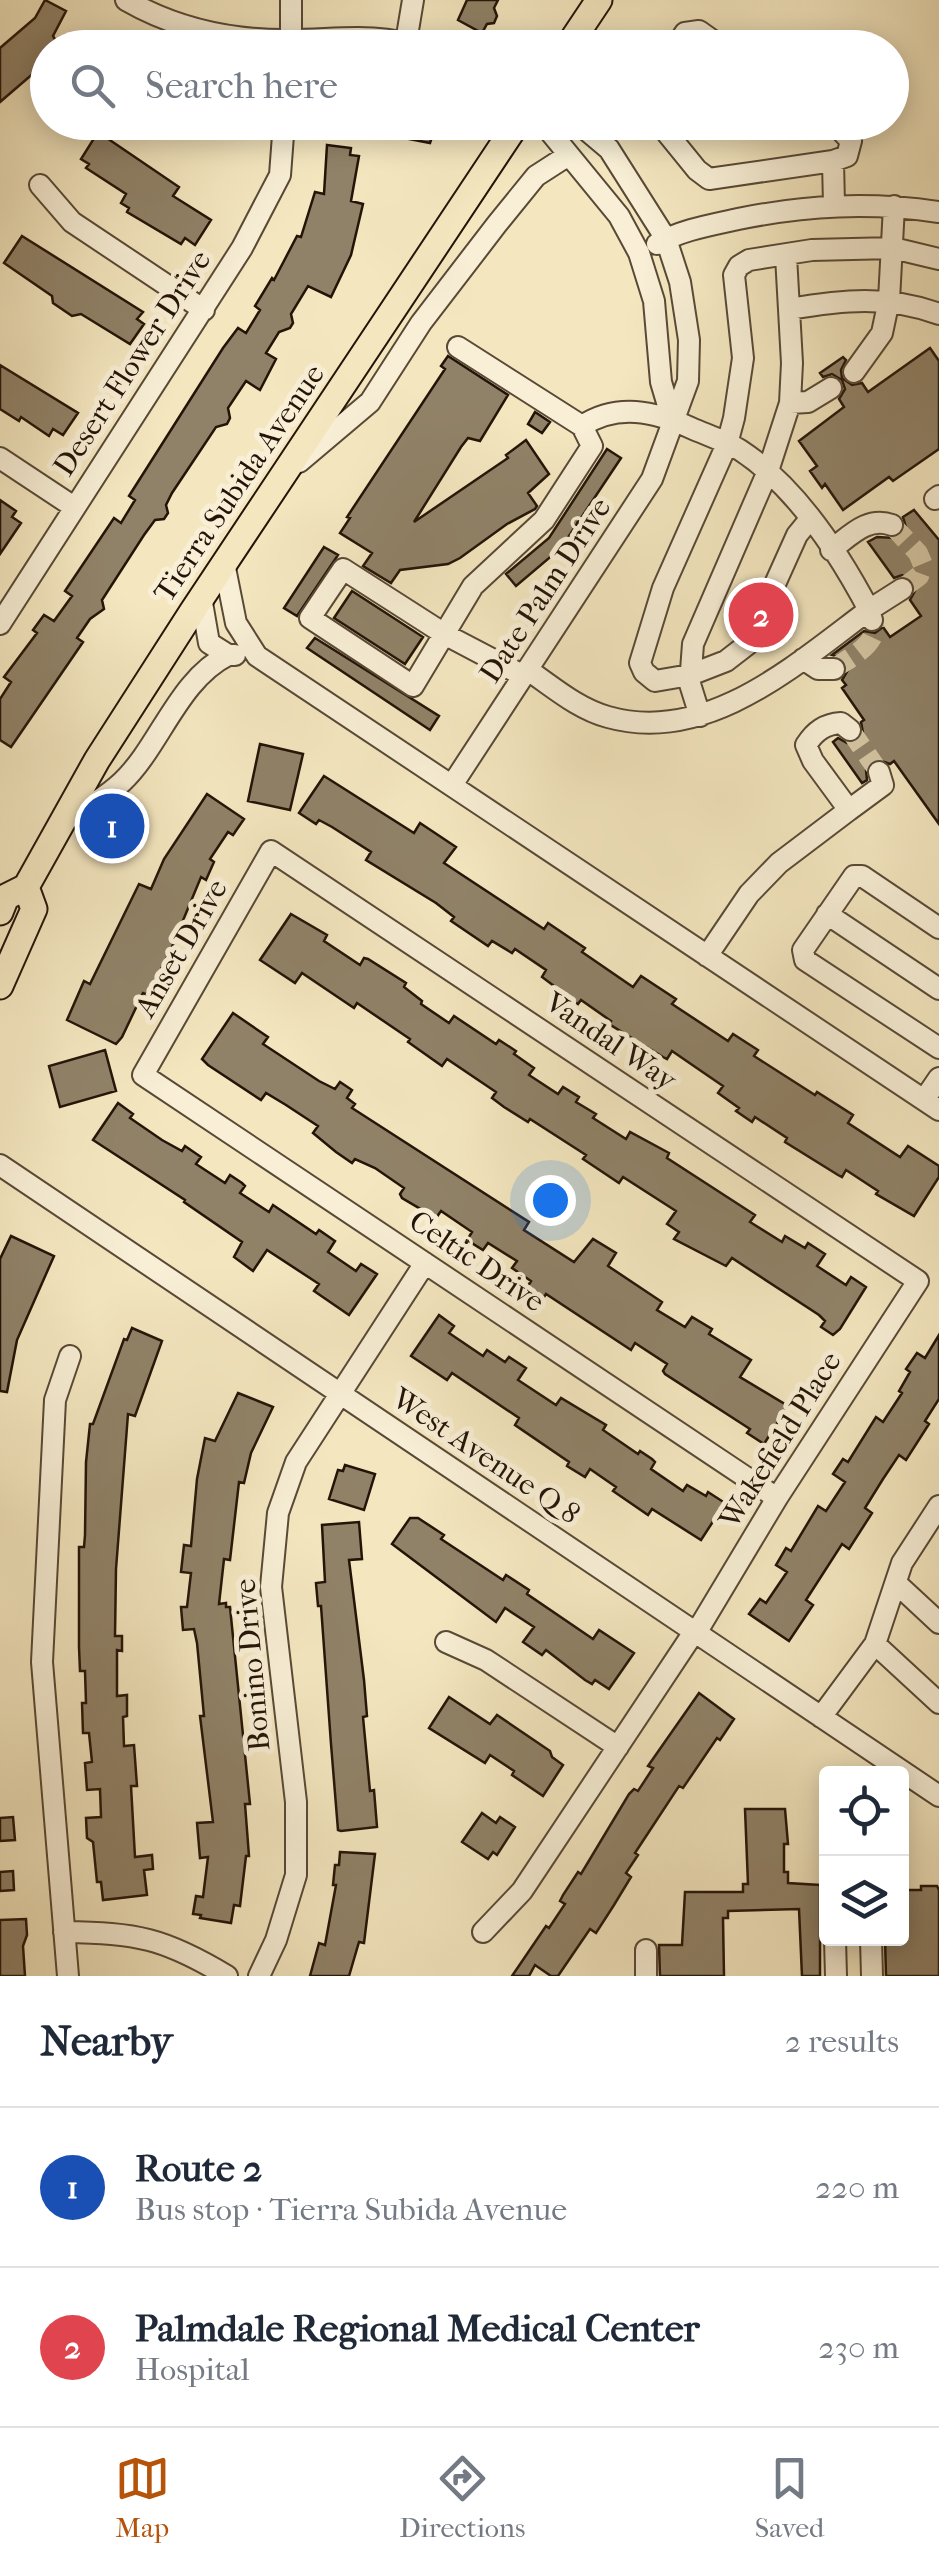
<!DOCTYPE html>
<meta charset="utf-8">
<style>
body{margin:0;font-family:"IM FELL French Canon",serif;background:#f6f6f7;color:#1f2937}
.controls{position:absolute;right:30px;bottom:30px;display:grid;overflow:hidden;border-radius:10px;box-shadow:0 5px 25px #0003}
.controls button{width:90px;height:90px;display:grid;place-items:center;padding:0;border:0;border-bottom:2px solid #e0e1e3;background:#fff;color:#1f2937;font:50px sans-serif}
.you{position:absolute;left:550px;top:1200px;width:35px;height:35px;margin:-25px;border:8px solid #fff;border-radius:50%;background:#1a73e8;box-shadow:0 0 0 15px #1a73e833}
.badge{display:grid;place-items:center;width:65px;height:65px;border-radius:50%;background:#b45309;color:#fff;font-size:32px;font-weight:700}
.pin{position:absolute;translate:-50% -50%;border:5px solid #fff;box-shadow:0 2px 10px #0006}
.list{margin:0;padding:0;list-style:none}
h2{display:flex;justify-content:space-between;align-items:center;height:130px;margin:0;padding:0 40px;font-size:42px}
h2 small{font-size:32px;font-weight:400;color:#747a83}
.list li{display:grid;grid-template-columns:65px 1fr auto;gap:30px;align-items:center;box-sizing:border-box;height:160px;padding:0 40px;border-top:2px solid #e0e1e3}
.list b{display:block;font-size:38px;white-space:nowrap}
.list p{margin:0;font-size:32px;white-space:nowrap;color:#747a83}
.list em{font-size:32px;font-style:normal;color:#747a83}
.icon{flex:none;width:55px;height:55px;fill:none;stroke:currentColor;stroke-width:2;stroke-linecap:round;stroke-linejoin:round}
.map{position:relative;flex:none;width:939px;height:1976px;overflow:hidden}
.search{position:absolute;background:#fff;box-shadow:0 5px 25px #0003;left:30px;right:30px;top:30px;height:110px;display:flex;align-items:center;gap:25px;box-sizing:border-box;padding:0 35px;border-radius:55px;color:#747a83;font-size:38px}
.sheet{height:450px;background:#fff}
nav{display:flex;justify-content:space-around;align-items:center;box-sizing:border-box;height:140px;border-top:2px solid #e0e1e3;background:#fff;font-size:28px;color:#747a83}
nav a{display:grid;justify-items:center;gap:5px}
nav .on{color:#b45309}
.map>svg:first-child{display:block}
</style>
<div class="map">
<svg width="939" height="1976" viewBox="0 0 939 1976">
<rect width="100%" height="100%" fill="#f4e7c0"/>
<filter id="stains"><feTurbulence type="fractalNoise" baseFrequency=".002" numOctaves="4"/><feColorMatrix values="0 0 0 0 .2 0 0 0 0 .09 0 0 0 0 .02 0 0 0 .5 -.17"/></filter>
<radialGradient id="worn" r=".72"><stop offset=".6" stop-color="#630" stop-opacity="0"/><stop offset="1" stop-color="#630" stop-opacity=".3"/></radialGradient>
<path fill="#908268" stroke="#241408" stroke-width="2.5" d="M45,0L66,11L53,36L60,48H48V57L40,64L42,66L0,102V48L35,18Z
M467,0H498L494,8L497,16L494,23L487,24L482,33L458,20Z
M403,122H437L430,143L399,137Z
M98,132L179,187L173,196L211,220L195,245L185,238L181,244L127,212L129,208L121,203L126,194L86,168L89,164L81,159Z
M327,145L351,148L350,155L359,156L351,201L363,204L351,255L331,297L308,286L291,314L293,323L290,328L279,332L266,353L276,359L260,390L246,381L228,408L230,418L227,424L216,427L172,493L166,505L168,513L164,519L155,520L144,535L102,600L104,609L90,619L77,638L83,642L11,747L0,740V699L11,682L4,677L37,633L33,630L44,615L54,621L72,596L65,591L114,518L121,523L135,500L129,496L223,348L238,328L246,333L260,310L255,306L272,278L274,280L297,236L301,237L315,192L324,194Z
M22,236L143,312L137,319L144,324L130,344L81,314L72,316L53,303L52,296L4,263Z
M930,348L939,361V449L893,481L889,477L843,510L825,484L822,488L810,471L817,466L799,441L844,407L839,399L845,389L842,380L832,374L823,377L820,373L843,357L846,360L841,370L842,378L852,385L862,383L868,392Z
M448,356L508,395L480,441L468,438L461,447L414,522L508,458L506,455L526,440L549,474L528,493L537,506L535,509L507,524L460,558L448,564L400,570L391,583L363,566L372,553L340,533L350,518L347,517L445,369L441,366Z
M0,365L78,413L63,435L53,429L49,436L21,417L19,421L0,409Z
M535,412L550,422L542,433L528,424Z
M607,449L621,458L561,548L516,586L506,574L549,538Z
M0,500L16,511L12,517L21,523L0,554Z
M914,510L939,540V824L894,761L890,764L876,759L870,762L866,770L867,780L862,783L833,742L838,738L847,743L856,742L863,733L861,722L864,720L842,688L846,685L842,680L848,670L846,663L840,657L832,655L864,631L875,633L883,627L890,637L921,616L910,600L916,589L913,581L902,575L894,578L868,542L877,537L895,538L901,535L906,527L903,517Z
M324,547L338,555L297,616L284,608Z
M352,591L423,637L405,664L334,618Z
M315,638L439,716L430,730L307,648Z
M260,744L303,754L290,810L248,801Z
M324,776L414,833L420,823L456,847L444,863L544,929L548,923L585,948L582,952L633,987L641,976L676,999L672,1004L728,1041L733,1034L758,1050L754,1056L815,1095L817,1092L853,1115L848,1123L900,1157L908,1146L939,1166V1177L914,1216L876,1194L878,1191L846,1170L842,1177L838,1175L785,1142L787,1138L755,1117L752,1122L736,1111L739,1108L718,1093L723,1086L704,1073L672,1051L667,1059L663,1057L609,1024L611,1021L581,1000L578,1004L542,977L546,970L515,949L512,953L492,941L488,946L451,921L454,917L436,903L366,860L371,852L332,827L319,820L316,824L299,813Z
M207,794L244,819L233,835L228,832L210,859L214,862L206,880L201,877L172,947L148,995L143,993L122,1037L116,1044L67,1020L84,981L90,984L139,884L151,889L164,859Z
M291,914L327,935L324,941L360,965L364,958L368,959L406,983L404,987L422,1001L421,1004L449,1023L454,1016L496,1044L499,1040L516,1051L514,1054L534,1068L529,1075L558,1094L563,1087L579,1097L576,1102L596,1114L593,1118L626,1139L630,1132L669,1153L667,1158L755,1215L750,1222L782,1242L785,1236L805,1248L808,1243L825,1254L817,1266L846,1285L851,1277L866,1287L840,1329L833,1335L821,1327L825,1321L819,1315L732,1258L726,1266L674,1239L679,1232L667,1224L676,1211L623,1177L619,1183L583,1159L586,1155L530,1119L528,1122L504,1107L492,1098L496,1092L447,1059L442,1066L408,1042L410,1039L357,1003L354,1008L302,973L295,983L260,960Z
M233,1013L268,1037L263,1044L319,1081L335,1089L340,1082L352,1090L347,1098L355,1104L352,1108L529,1222L524,1230L574,1262L593,1239L616,1253L608,1266L662,1302L657,1310L685,1327L692,1317L712,1329L709,1334L751,1360L740,1377L788,1406L764,1444L747,1433L750,1429L665,1374L663,1371L667,1364L635,1343L631,1350L546,1294L544,1297L528,1286L531,1281L512,1268L517,1261L488,1243L483,1250L467,1240L472,1232L441,1211L436,1218L402,1198L400,1194L404,1188L375,1168L355,1159L352,1163L336,1152L313,1133L318,1126L286,1105L266,1093L261,1100L208,1065L202,1059Z
M105,1050L116,1091L60,1107L49,1066Z
M118,1103L133,1114L130,1118L162,1140L182,1151L185,1146L201,1157L196,1164L225,1183L230,1175L242,1183L245,1186L240,1193L269,1212L273,1205L316,1234L319,1230L335,1241L328,1252L356,1271L361,1264L377,1274L349,1315L314,1291L319,1284L267,1250L253,1271L234,1257L242,1242L184,1202L185,1200L93,1140Z
M11,1236L54,1256L17,1340L7,1392L0,1391V1259Z
M439,1315L454,1326L449,1333L483,1356L487,1350L505,1362L509,1357L526,1368L518,1380L556,1405L561,1398L606,1425L603,1430L638,1454L640,1451L652,1459L655,1462L651,1469L683,1491L687,1485L706,1496L708,1492L725,1503L701,1540L652,1509L648,1515L613,1491L616,1487L590,1469L585,1477L567,1466L569,1462L515,1425L519,1418L452,1373L447,1380L411,1356Z
M132,1328L162,1341L135,1416L128,1414L116,1569L115,1636H122V1651L117,1650V1696L127,1695V1716L123,1717L124,1746L134,1745L137,1786H131L135,1857L152,1855L153,1869L144,1870L147,1895L103,1900L101,1882H97L93,1842L87,1838L86,1818L101,1817L100,1789L87,1790L85,1763L92,1762L89,1733H83L82,1703H86L85,1671H80L79,1647V1547H84L85,1535L86,1462L90,1424H93L124,1339L127,1340Z
M939,1335V1399L925,1421L929,1424L906,1460L899,1455L883,1479L865,1508L872,1513L849,1549L842,1544L806,1600L813,1605L789,1641L749,1614L760,1599L766,1603L787,1572L776,1565L786,1548L791,1551L818,1506L826,1511L845,1482L833,1474L843,1459L848,1462L876,1417L883,1422L902,1393L899,1391L910,1372L906,1369L917,1353L925,1358Z
M238,1393L273,1407L251,1453L244,1483L239,1482L230,1560L224,1559L219,1604L226,1603V1607H230L250,1804H245L249,1856H246L240,1906L234,1905L231,1923L200,1918L201,1915L193,1914L196,1896L203,1897L208,1857L200,1858L197,1823L213,1822L200,1716H204L197,1643L194,1629L183,1630L181,1607H187L191,1573L181,1572L184,1545L191,1546L197,1479L205,1438L215,1441Z
M345,1465L375,1474L364,1510L329,1499L338,1470L343,1471Z
M410,1518H418L444,1535L441,1539L503,1580L506,1575L529,1590L527,1594L593,1639L599,1630L634,1653L609,1689L595,1680L592,1684L585,1680L546,1650L542,1655L523,1642L534,1627L505,1608L496,1622L392,1544Z
M359,1522L362,1559L349,1560L364,1680L367,1716L363,1717L370,1791L374,1790L377,1827L341,1831L338,1830L331,1744L321,1606H318L316,1583L325,1582L322,1525Z
M699,1693L734,1719L720,1740L717,1738L683,1788L679,1786L635,1853L638,1855L626,1873L631,1877L614,1905L596,1933L590,1929L558,1976H551L535,1965L529,1976H512L546,1926L549,1928L565,1904L560,1901L563,1895L578,1872L581,1874L629,1794L634,1789L638,1791L653,1768L648,1766Z
M449,1697L490,1724L497,1715L550,1751L552,1757L563,1765L543,1796L512,1775L514,1771L490,1755L485,1763L429,1728Z
M745,1809H785L788,1844H784V1872H788V1883L820,1885V1976H802L799,1909L728,1911V1918H723L724,1976H660L659,1945H682L685,1892H743V1884H748Z
M482,1813L496,1823L500,1817L515,1827L497,1855L493,1852L488,1859L462,1842Z
M13,1817L15,1840L0,1841V1818Z
M340,1852L375,1854L364,1943L359,1942L349,1976H310L319,1943L325,1945L336,1885H333L335,1865H339Z
M13,1871L14,1890L0,1891V1872Z
M921,1886H937L939,1890V1976H886L885,1938H902V1890H921Z
M26,1919L27,1935L23,1946L25,1976H0V1920Z"/>
<g fill="none" stroke-linecap="round" stroke-linejoin="round">
<path stroke="#d5c7a4" stroke-width="20" stroke-dasharray="20 10" stroke-linecap="butt" d="M892,525L918,553L923,565L919,576L902,589
M834,669C850,657 880,644 873,622
M850,730L879,772"/>
<defs>
<path id="minor" d="M126,0C178,30 232,41 291,40C336,40 378,32 422,48
M291,0V48
M406,42L413,0
M675,48L685,33L699,31L723,48
M542,122L619,216L639,253L654,301L661,382L672,419
M658,122L697,170L709,179L833,161L847,156L851,141L833,122
M833,161L834,205
M40,185L72,222L204,310
M657,244C681,230 711,225 738,219C807,205 870,202 939,212
M790,309C842,300 888,295 939,314
M458,347L582,426L592,446L544,520L473,586L413,686L310,618L343,569L446,635L524,676
M854,372L882,333L889,300L894,206
M790,403L808,402L831,388
M0,458L74,507
M299,462L370,402L421,323L497,224L536,176L567,156
M935,499L939,496
M810,519L797,535L748,644L726,661L690,675L655,681L644,672L640,663L663,588L727,444L734,418L743,358L734,275L739,266L749,260L812,250L893,248L939,259
M831,550C850,536 867,516 892,525
M224,563L236,623L257,656L939,1110
M201,597L209,643L228,655H235
M872,620L869,610L902,589
M0,624L242,248L280,175L284,122
M803,659L818,669H834
M528,670C553,687 578,709 608,717C707,745 795,665 869,610C839,553 795,486 740,450C725,441 707,435 691,428C654,411 617,403 582,426
M700,716L690,684L693,644L768,471L790,403L792,363L786,256
M850,730L841,723C825,724 815,731 806,745L813,761L849,810L883,785L879,772
M452,785L652,479L688,381L689,340L680,282L666,239L609,149L577,122
M62,821C82,810 104,799 122,782C160,746 178,680 228,655
M827,914L939,989
M939,928L862,876H854L803,950L805,960L939,1048
M707,956L749,894L779,863L849,810
M924,1100L939,1078
M0,1165L939,1796
M939,1506L902,1563L875,1644L939,1703
M896,1583L939,1623
M696,1633L777,1498L918,1281L271,851L143,1075L777,1498
M446,1642L486,1660L618,1747
M821,1717L875,1644
M64,1932C137,1933 164,1938 227,1976
M483,1932L522,1891L694,1632
M835,1939L836,1976
M871,1939L872,1976
M646,1950V1976
M68,1976L42,1662L55,1400L70,1356
M259,1976L276,1940L296,1875V1802L271,1587L278,1513L296,1462L425,1263"/>
<path id="major" d="M567,48L599,0
M0,912L6,897L26,887L97,760L192,612L518,122
M0,986L34,909L26,887"/>
</defs>
<use href="#minor" stroke="#584936" stroke-width="24"/>
<use href="#major" stroke="#241408" stroke-width="29"/>
<use href="#minor" stroke="#f8efd6" stroke-width="20"/>
<use href="#major" stroke="#f4e7c0" stroke-width="25"/>
</g>
<g text-anchor="middle" stroke-width="10" stroke-linejoin="round" paint-order="stroke">
<g font-size="30" fill="#241408" stroke="#f8efd6">
<text transform="translate(132 363) rotate(-57)" y="10">Desert Flower Drive</text>
<text transform="translate(239 483) rotate(-56)" y="10">Tierra Subida Avenue</text>
<text transform="translate(545 590) rotate(-57)" y="10">Date Palm Drive</text>
<text transform="translate(181 948) rotate(-60)" y="10">Anset Drive</text>
<text transform="translate(611 1041) rotate(34)" y="10">Vandal Way</text>
<text transform="translate(477 1261) rotate(34)" y="10">Celtic Drive</text>
<text transform="translate(780 1440) rotate(-58)" y="10">Wakefield Place</text>
<text transform="translate(486 1456) rotate(34)" y="10">West Avenue Q 8</text>
<text transform="translate(252 1665) rotate(-95)" y="10">Bonino Drive</text>
</g>
</g>
<rect width="100%" height="100%" filter="url(#stains)"/>
<rect width="100%" height="100%" fill="url(#worn)"/>
</svg>
<div class="controls">
<button><svg class="icon" aria-label="locate" viewBox="0 0 24 24"><circle cx="12" cy="12" r="6"/><path d="M12 2v4M12 18v4M2 12h4M18 12h4"/></svg></button>
<button><svg class="icon" aria-label="layers" viewBox="0 0 24 24"><path d="M12 4l9 5-9 5-9-5zM3 14l9 5 9-5"/></svg></button>
</div>
<div class="you"></div>
<div class="pin badge" style="left:112px;top:826px;background:#1a4fb4">1</div>
<div class="pin badge" style="left:761px;top:615px;background:#e0444e">2</div>
<div class="search"><svg class="icon" aria-label="search" viewBox="0 0 24 24"><circle cx="10" cy="10" r="6"/><path d="M15 15l6 6"/></svg>Search here</div>
</div>
<section class="sheet">
<h2>Nearby<small>2 results</small></h2>
<ul class="list">
<li><span class="badge" style="background:#1a4fb4">1</span><div><b>Route 2</b><p>Bus stop · Tierra Subida Avenue</p></div><em>220 m</em></li>
<li><span class="badge" style="background:#e0444e">2</span><div><b>Palmdale Regional Medical Center</b><p>Hospital</p></div><em>230 m</em></li>
</ul>
</section>
<nav>
<a class="on"><svg class="icon" aria-label="map" viewBox="0 0 24 24"><path d="M3 6l6-2 6 2 6-2v14l-6 2-6-2-6 2zM9 4v14M15 6v14"/></svg>Map</a>
<a><svg class="icon" aria-label="directions" viewBox="0 0 24 24"><path d="M12 3l9 9-9 9-9-9zM9 14v-3h6M13 9l2 2-2 2"/></svg>Directions</a>
<a><svg class="icon" aria-label="saved" viewBox="0 0 24 24"><path d="M7 4h10v16l-5-4-5 4z"/></svg>Saved</a>
</nav>
